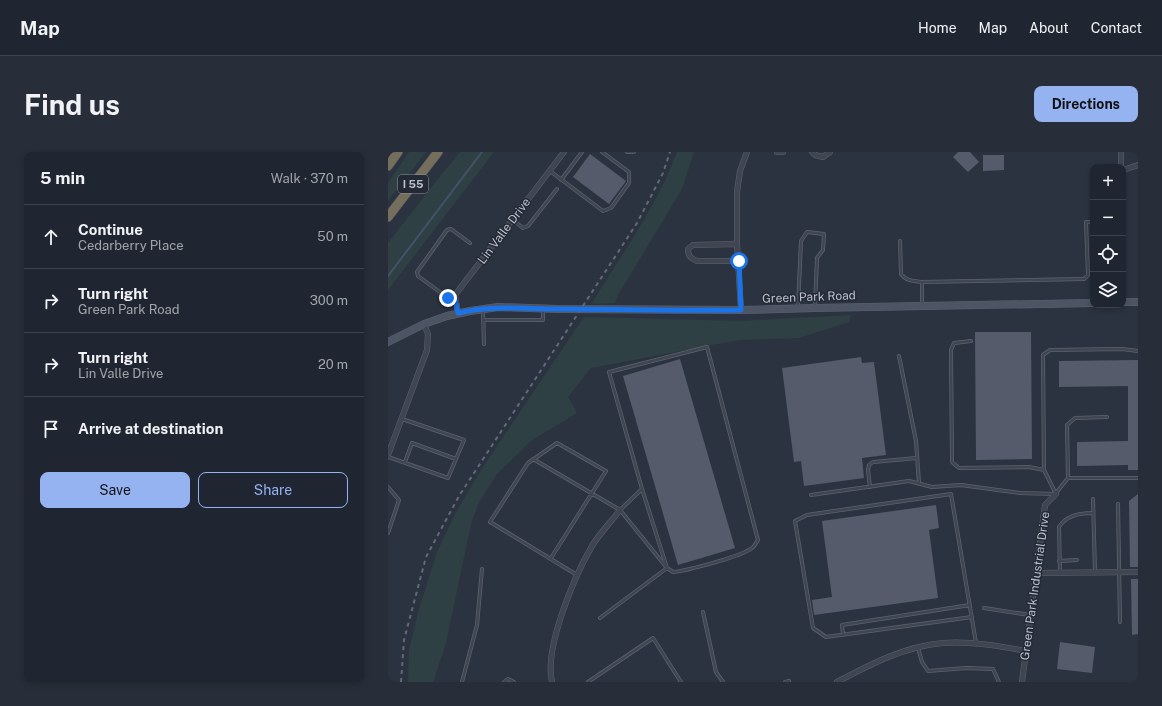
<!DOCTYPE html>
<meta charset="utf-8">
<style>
body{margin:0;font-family:"Public Sans",sans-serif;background:#282e39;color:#f1f3f6}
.controls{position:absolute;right:12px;top:12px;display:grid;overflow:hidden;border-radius:8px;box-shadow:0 2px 6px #0003}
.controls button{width:36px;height:36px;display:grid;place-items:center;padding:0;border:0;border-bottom:1px solid #3d434d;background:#202631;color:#f1f3f6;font:20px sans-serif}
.stop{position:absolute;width:12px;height:12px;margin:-9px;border:3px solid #1a73e8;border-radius:50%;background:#fff}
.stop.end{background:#1a73e8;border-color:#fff;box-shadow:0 1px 4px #0008}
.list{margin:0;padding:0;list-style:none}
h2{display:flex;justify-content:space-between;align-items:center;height:52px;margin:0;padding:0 16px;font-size:17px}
h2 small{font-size:13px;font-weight:400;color:#a2a5ab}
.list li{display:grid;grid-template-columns:26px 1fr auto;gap:12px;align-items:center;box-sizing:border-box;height:64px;padding:0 16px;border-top:1px solid #3d434d}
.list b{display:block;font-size:15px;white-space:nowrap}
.list p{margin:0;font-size:13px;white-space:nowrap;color:#a2a5ab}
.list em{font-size:13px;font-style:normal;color:#a2a5ab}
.actions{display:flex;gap:8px;padding:12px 16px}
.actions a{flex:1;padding:9px 0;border:1px solid #95b2f1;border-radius:8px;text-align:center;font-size:14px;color:#95b2f1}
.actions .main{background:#95b2f1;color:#111}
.icon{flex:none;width:22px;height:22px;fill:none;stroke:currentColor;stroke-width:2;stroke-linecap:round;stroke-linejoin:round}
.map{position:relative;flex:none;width:750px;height:530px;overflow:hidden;border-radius:8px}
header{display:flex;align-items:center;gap:24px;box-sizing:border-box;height:56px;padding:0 20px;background:#202631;border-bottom:1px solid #3d434d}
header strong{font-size:19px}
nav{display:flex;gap:22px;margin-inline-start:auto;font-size:14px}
.intro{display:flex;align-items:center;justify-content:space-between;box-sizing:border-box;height:96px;padding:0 24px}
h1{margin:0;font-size:28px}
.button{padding:10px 18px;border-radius:8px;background:#95b2f1;color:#111;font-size:14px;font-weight:700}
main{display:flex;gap:24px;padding:0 24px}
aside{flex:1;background:#202631;border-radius:8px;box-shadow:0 2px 6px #0003}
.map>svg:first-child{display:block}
</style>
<header>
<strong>Map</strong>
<nav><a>Home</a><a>Map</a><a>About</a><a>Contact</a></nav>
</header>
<div class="intro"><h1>Find us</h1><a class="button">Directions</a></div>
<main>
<aside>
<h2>5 min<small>Walk · 370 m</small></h2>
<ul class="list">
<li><svg class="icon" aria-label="ahead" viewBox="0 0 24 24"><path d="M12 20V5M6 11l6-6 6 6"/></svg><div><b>Continue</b><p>Cedarberry Place</p></div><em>50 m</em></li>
<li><svg class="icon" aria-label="right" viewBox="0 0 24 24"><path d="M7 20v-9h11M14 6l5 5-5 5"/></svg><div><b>Turn right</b><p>Green Park Road</p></div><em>300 m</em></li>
<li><svg class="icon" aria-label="right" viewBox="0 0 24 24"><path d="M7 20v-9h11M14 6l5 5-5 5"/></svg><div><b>Turn right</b><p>Lin Valle Drive</p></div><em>20 m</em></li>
<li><svg class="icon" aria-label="arrive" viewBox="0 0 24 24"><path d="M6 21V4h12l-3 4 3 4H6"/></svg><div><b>Arrive at destination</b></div></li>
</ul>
<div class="actions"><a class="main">Save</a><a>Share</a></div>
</aside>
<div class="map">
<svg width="750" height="530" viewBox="0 0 750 530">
<rect width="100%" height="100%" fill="#2b3341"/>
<path fill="#2e4043" d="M21,0H38L0,49V31Z
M72,0H106L0,138V91L49,28Z
M289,0H306L294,37L230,143L227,151L204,152L210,141C239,95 270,51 289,0Z
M463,163L461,170L411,186L351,188L203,216L180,245L189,261L144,288L109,322L90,352L83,372L58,491L45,530H20L21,498L30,460L49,400L68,360L91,321L193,169L197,165L352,169Z"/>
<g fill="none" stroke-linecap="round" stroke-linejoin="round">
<path stroke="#455169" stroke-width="2" d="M0,124L94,0"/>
</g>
<path fill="#555b6b" d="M570,0H582L591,10L580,20L565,5Z
M202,2L238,29L221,52L185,25Z
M595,3H616V18L595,19Z
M587,180H643L644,307L588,308Z
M473,205L474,211L486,210L498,303L474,306L476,326L416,334L413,309L406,310L394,216Z
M292,207L347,396L290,413L235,224Z
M750,208V318H740V313L689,314V290L740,289V234L671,235V209Z
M750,342V415H742L741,349Z
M548,353L551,376L541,378L550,446L426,463L424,448L444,445L434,369Z
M743,427H750V482L744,483Z
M672,490L707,495L704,521L669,517Z"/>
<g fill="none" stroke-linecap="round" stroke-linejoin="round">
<defs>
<path id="lane" d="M239,0H246
M162,19L215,59L223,56L241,31V20L214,0
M173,28L194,0
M125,68L135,76L140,74L169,37
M512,89L513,122C518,129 526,129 534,130L696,127L700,123L698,70H705
M67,147L60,146L30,124L29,120L59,78L63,77L82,91
M534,153V130
M410,155L413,89L419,80L436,82L435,98L429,106L427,155
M95,159L96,192
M95,168H155V158
M583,189L566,191L563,198L564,310L571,316L641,315L656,318
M511,204L528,289L531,331
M0,305L60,326L76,288L14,267
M145,307L232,358L279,416L285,420C298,419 355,404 364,396C366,395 368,391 370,388L319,195L221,220L254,337L232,358
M17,310L24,291L68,307
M680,326L679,273L687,266L719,265
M0,335L11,348L0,381
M482,335L480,318L481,313L485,310L529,306
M668,341L680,326H750
M668,342L656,318L655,203L662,198L734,197L750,199
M423,343L521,329L544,335L573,333L632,341L667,342
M705,347L707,420
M730,352L732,470
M163,406L218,319L169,291L140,311L102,370L189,423
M671,409L689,408
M672,421L671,375C678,363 693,361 705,361
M596,456L642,463
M315,460L328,520L335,530
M584,465L438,485L425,476L407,369L419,363L563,342L588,491
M212,466L279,416L254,337
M455,482L454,473L582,453
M530,496L534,510L540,519L578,516L605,517L611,530
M74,530L89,473L94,417
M116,530L120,527L126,530
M200,530L265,486L293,530
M397,530L401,529"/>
<path id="street" d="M389,0H395
M424,0L427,3L435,5L442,0
M733,0V15
M735,18L750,13
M349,92L305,93L300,97C300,104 302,106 309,109H351
M353,158L349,92V40L352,19L359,0
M70,161L67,143L176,0
M0,303L39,198L40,182L36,172
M648,421L750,420
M164,530C156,496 186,425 204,394C211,382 223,370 232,358
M449,530C481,513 517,494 555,491C583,489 611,494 638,499
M634,530L657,353L668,342"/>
<path id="secondary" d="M735,150H750
M0,190L36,172L59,164L82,159L110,155L170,157L353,158L427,156L705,151"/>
<path id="highway" d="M0,14L10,0
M0,65L50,0"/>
</defs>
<use href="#lane" stroke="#5d636e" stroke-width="4"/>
<use href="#street" stroke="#5d636e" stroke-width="6"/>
<use href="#secondary" stroke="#5d636e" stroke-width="8"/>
<use href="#highway" stroke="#49505b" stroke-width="10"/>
<use href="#lane" stroke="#3f4551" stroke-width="2.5"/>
<use href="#street" stroke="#3f4551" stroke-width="5"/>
<use href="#secondary" stroke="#4d5463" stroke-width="7"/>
<use href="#highway" stroke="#766e5d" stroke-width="9"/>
<path stroke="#626977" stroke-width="2" stroke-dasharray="4 4" stroke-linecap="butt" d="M13,530L16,488L38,405L71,344L249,71L275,21L282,0"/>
</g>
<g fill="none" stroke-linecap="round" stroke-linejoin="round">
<path stroke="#1a73e8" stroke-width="5" d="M60,146L67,147L70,161C105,153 134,157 170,157C231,157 292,159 353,158L351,109"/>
</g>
<g text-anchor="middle" stroke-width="3" stroke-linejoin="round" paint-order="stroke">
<rect fill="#232a36" stroke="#8e939e" stroke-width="1" x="10" y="23" width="30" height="18" rx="3"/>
<g font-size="11" font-weight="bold" fill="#bcc0cb">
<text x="25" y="36">I 55</text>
</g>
<g font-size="12" fill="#bcc0cb" stroke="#232a36">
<text transform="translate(116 79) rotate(-53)" y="4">Lin Valle Drive</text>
<text transform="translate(421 145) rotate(-2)" y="4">Green Park Road</text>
<text transform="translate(647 434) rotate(-82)" y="4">Green Park Industrial Drive</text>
</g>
</g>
</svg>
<div class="controls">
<button>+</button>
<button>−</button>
<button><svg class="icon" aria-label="locate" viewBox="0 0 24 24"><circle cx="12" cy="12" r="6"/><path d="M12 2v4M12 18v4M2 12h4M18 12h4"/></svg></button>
<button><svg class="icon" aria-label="layers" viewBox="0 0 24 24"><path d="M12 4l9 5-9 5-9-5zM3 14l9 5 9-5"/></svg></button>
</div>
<div class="stop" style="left:351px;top:109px"></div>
<div class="stop end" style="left:60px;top:146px"></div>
</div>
</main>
